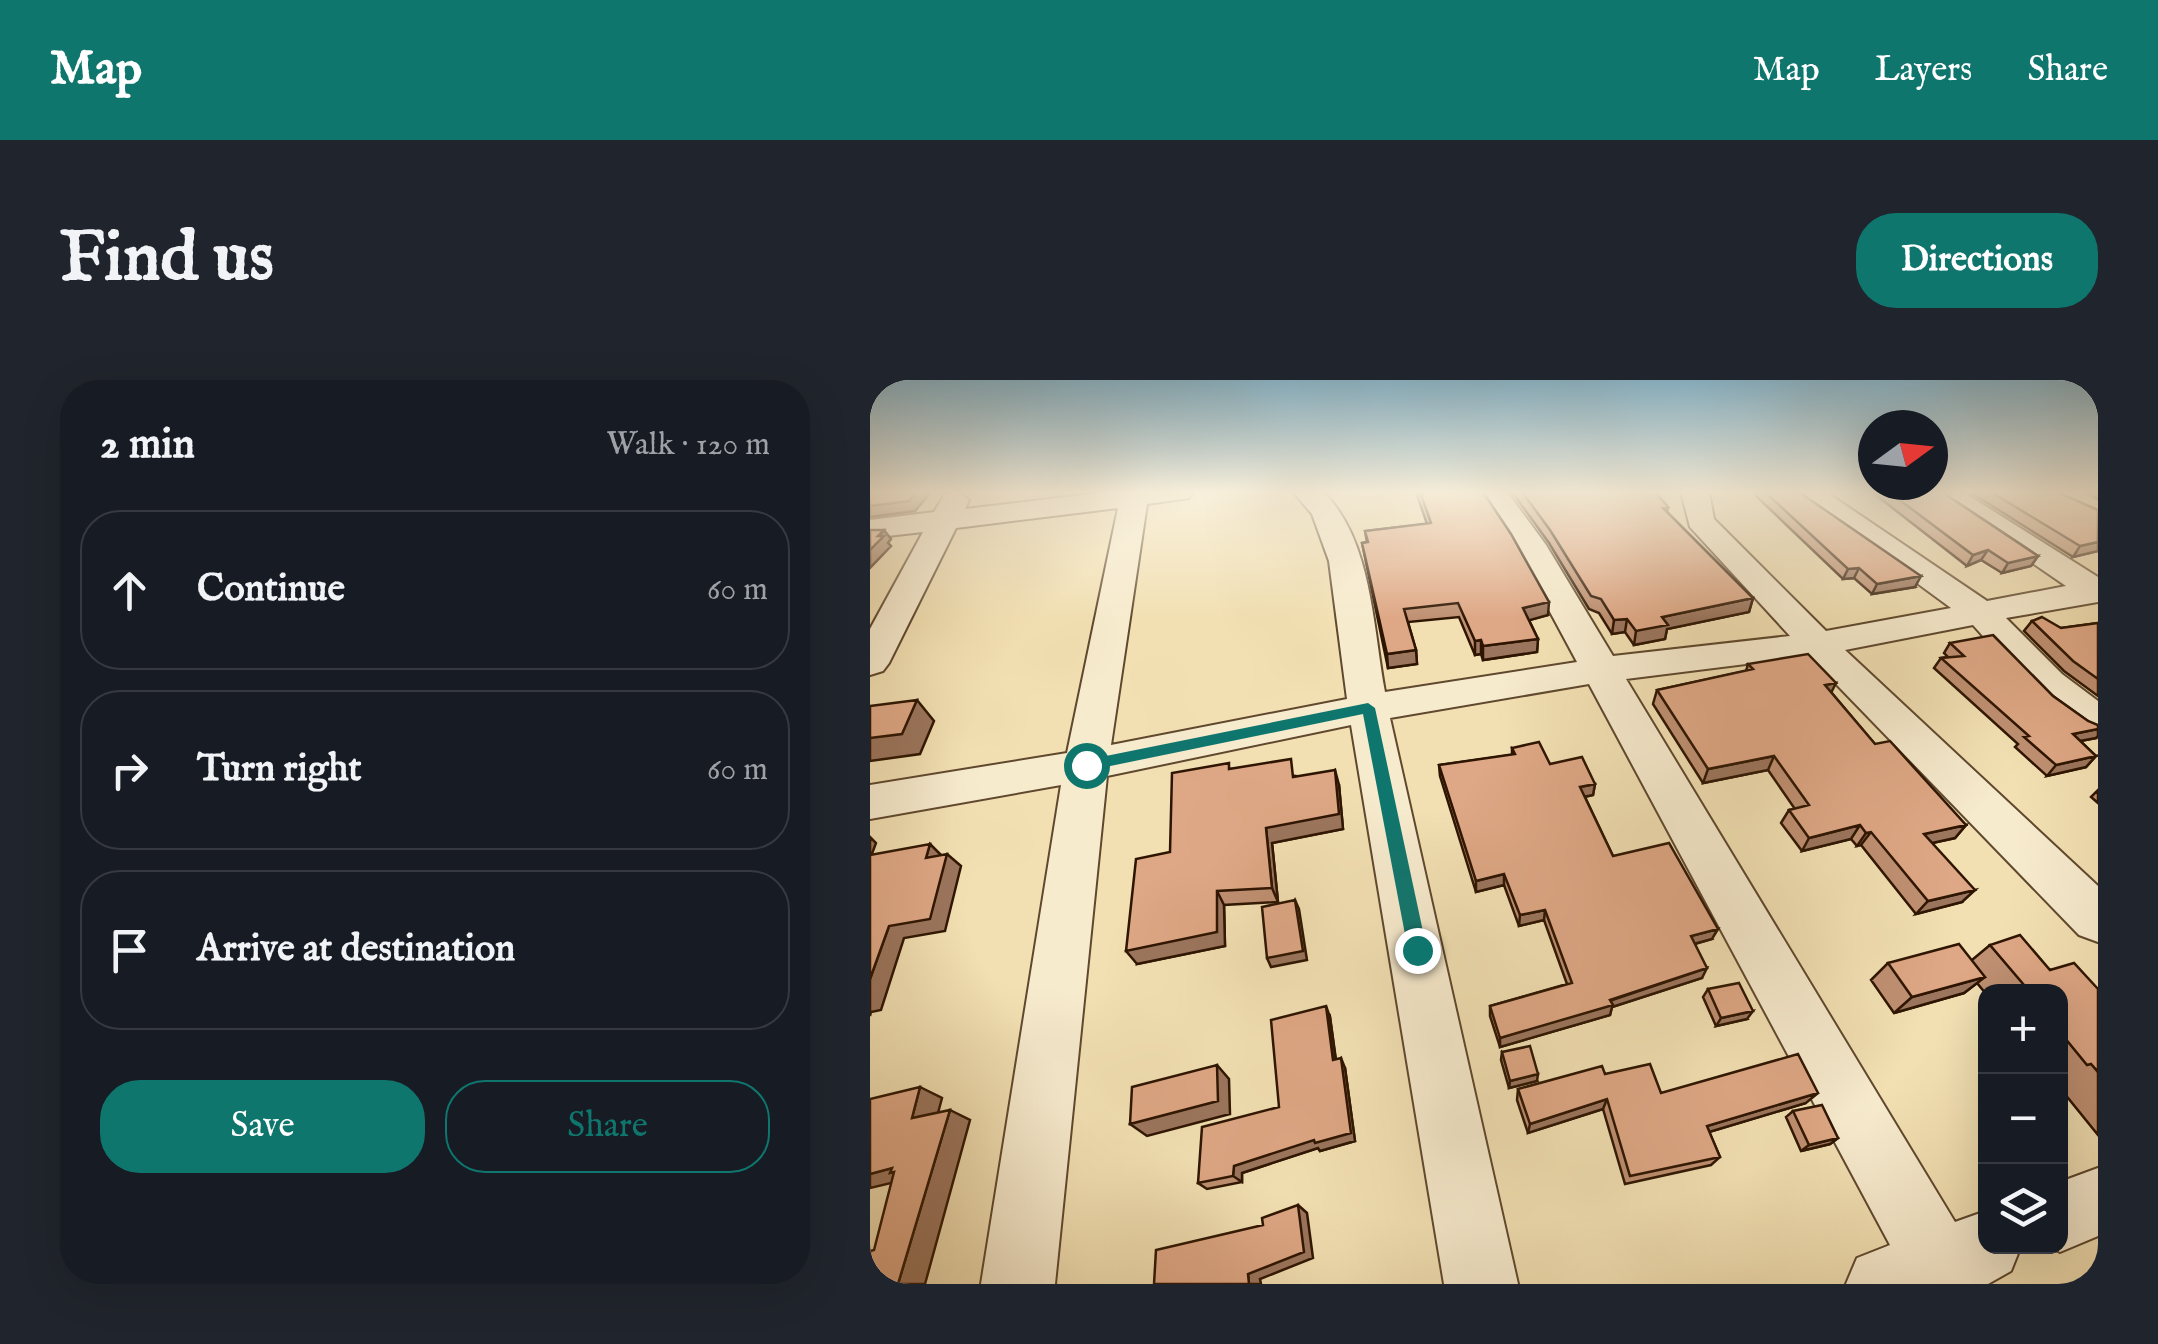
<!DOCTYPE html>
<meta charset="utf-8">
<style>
body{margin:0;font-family:"IM FELL English",serif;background:#20242c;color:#f1f3f6}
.controls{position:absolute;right:30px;bottom:30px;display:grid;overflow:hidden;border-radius:20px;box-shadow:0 10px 40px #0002}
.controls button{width:90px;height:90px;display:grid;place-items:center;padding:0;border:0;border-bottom:2px solid #363941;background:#171b24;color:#f1f3f6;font:50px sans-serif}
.compass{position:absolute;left:988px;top:30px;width:90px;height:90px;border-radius:50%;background:#171b24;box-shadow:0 10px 40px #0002;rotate:75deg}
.stop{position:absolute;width:30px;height:30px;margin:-22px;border:8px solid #0f766e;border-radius:50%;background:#fff}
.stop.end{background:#0f766e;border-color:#fff;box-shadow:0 2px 10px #0008}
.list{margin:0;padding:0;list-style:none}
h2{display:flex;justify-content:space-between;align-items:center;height:130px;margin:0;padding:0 40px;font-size:42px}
h2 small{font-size:32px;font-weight:400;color:#9ea1a6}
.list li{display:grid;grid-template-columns:65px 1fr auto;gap:30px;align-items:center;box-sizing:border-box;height:160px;margin:0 20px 20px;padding:0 20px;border:2px solid #363941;border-radius:40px}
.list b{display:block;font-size:38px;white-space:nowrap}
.list em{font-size:32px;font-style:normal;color:#9ea1a6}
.actions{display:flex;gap:20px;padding:30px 40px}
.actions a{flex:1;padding:22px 0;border:2px solid #0f766e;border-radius:40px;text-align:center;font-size:35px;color:#0f766e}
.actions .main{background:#0f766e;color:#fff}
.icon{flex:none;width:55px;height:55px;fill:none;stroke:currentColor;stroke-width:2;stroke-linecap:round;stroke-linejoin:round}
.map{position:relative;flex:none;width:1228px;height:904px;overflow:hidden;border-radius:40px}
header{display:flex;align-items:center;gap:60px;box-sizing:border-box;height:140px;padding:0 50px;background:#0f766e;color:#fff}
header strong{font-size:48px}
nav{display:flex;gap:55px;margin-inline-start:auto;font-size:35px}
.intro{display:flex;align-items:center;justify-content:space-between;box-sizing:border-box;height:240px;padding:0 60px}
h1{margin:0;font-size:70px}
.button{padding:25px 45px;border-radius:40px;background:#0f766e;color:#fff;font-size:35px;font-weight:700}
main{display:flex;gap:60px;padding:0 60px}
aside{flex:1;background:#171b24;border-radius:40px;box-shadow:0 10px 40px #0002}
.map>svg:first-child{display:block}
</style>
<header>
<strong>Map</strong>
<nav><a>Map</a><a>Layers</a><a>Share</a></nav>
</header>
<div class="intro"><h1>Find us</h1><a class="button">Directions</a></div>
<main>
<aside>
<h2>2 min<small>Walk · 120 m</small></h2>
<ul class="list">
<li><svg class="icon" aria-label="ahead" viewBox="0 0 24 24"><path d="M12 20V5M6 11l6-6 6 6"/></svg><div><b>Continue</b></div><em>60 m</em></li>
<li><svg class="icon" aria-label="right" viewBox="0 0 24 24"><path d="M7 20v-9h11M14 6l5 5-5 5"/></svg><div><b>Turn right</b></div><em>60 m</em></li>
<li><svg class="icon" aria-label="arrive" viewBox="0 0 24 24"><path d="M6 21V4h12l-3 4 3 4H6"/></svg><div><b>Arrive at destination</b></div></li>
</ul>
<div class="actions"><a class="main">Save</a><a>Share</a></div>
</aside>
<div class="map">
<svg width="1228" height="904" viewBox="0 0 1228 904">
<rect width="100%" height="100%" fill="#f2e0b3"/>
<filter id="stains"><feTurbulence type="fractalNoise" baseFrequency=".002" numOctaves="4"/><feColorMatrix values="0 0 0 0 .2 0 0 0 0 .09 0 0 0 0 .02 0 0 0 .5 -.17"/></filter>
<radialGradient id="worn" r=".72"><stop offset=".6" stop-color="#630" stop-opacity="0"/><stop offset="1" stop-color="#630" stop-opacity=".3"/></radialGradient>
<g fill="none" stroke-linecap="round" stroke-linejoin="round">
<defs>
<path id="minor" d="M88,112L99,120L95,129L237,112H323L319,118L277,124L241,365L477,319L459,181L442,134L423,112H453C502,159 503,248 515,312L707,282L644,165L609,112H637L676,165L743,276L920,256L820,147L811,112H839L844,139L956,251L1081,228L923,112H956L1117,221L1196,206L1059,112H1093L1228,197V222L1136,238L1192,294L1228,321V355C1181,342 1135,280 1103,245L975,270L1228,506V562L1209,555L939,276L756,299L1085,842L1116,831V866H1151L1141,891L1118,904H976L987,878L1020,865L719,304L520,338L648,904H574L481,345L237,396L185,904H111L191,405L0,439V405L197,373L248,128L86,148L19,283L13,291L0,295V249L53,152L0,158V140L64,132L75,114Z
M1176,112H1211L1228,121V142L1180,118Z
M1228,788V856L1190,872L1177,866H1190V802Z"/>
</defs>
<use href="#minor" stroke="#5f482e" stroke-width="4"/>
<use href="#minor" fill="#f7ebce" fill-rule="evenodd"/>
</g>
<path fill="#bf9072" stroke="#2e1502" stroke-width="2.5" d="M546,112H613L678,235L659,240L668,259L667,272L613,280L611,274L605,275L589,237L538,242L546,270L547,284L518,288L492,163L497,162L495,151L557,144Z
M642,112H785L798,127L797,132L883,218L879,232L797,249L795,259L764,265L755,252L742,254L729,233L719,229L679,163Z
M885,112H929L1045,207L1002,214L984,198L973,199L884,114Z
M1002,112H1072L1168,176L1161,186L1132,193L1111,180L1097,186Z
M1100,112H1187L1228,130V171L1203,177Z
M1218,112H1228V119Z
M1162,241L1191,248L1228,243V316L1194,291L1154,251Z
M1080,263L1183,316L1218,341L1226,358L1210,361L1226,376L1216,387L1177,396L1145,367L1148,364L1064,288L1071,278L1078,277L1074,273Z
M878,284L961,312L1005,364L1096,445L1085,458L1062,463L1092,522L1046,534L991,465L987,466L981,459L932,471L911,443L919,430L925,429L898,390L833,403L783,324L787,310L876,291Z
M642,368L725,404L723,415L715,417L743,476L842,559L825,564L832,598L742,627L740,635L630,667L620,636V626L697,604L674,540L649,546L634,505L606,512L570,396L569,385L642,375Z
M361,389L426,396L469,405L473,449L402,463L408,522L354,525L355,566L267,584L300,472Z
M1228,410V423L1221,417Z
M1120,565L1228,609V755L1190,708V612H1116V614L1107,603L1094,613L1024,633L1001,600L1018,583L1102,580Z
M838,609L877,639L846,646L833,617Z
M460,637L466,680L475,688L485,761L450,771L448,768L372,793V802L337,809L328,803L409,727Z
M632,672L667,701L639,708L631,680Z
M735,694L791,713L936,723L839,752L850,777L841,785L755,804L733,729L658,753L647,720L648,709Z
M923,731L968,758L960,764L931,771L916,737Z"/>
<path fill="#9b755d" stroke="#2e1502" stroke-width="2.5" d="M46,112H61L45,131L0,137V126Z
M14,150L21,159L18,163L21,166L0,188V170Z
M1228,162V171L1203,177L1210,166Z
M1118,170L1111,180L1097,186L1103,175Z
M1168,176L1161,186L1132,193L1138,183Z
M989,188L984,198L973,199L978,189Z
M1051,196L1045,207L1002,214L1007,204Z
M883,218L879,232L797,249L795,259L764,265L766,251L792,237Z
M679,222L678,235L653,242V228Z
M757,239L755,252L742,254L744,240Z
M668,259L667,272L613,280V266Z
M611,260V274L605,275V261Z
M546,270L547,284L518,288L517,274Z
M966,303L959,317L955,305Z
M47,320L64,341L50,374L0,381V358Z
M1228,349V356L1226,358L1194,364L1203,354Z
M904,376L898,390L833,403L838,389Z
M1226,376L1216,387L1177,396L1186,385Z
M465,390L469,405L473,449L402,463L408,522L402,508L396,448Z
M725,404L723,415L708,418L710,407Z
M990,445L981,459L932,471L939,458Z
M1096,445L1085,458L1044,467L1054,454Z
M1001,452L991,465L987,466L996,453Z
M0,457L6,463L0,479Z
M60,464L73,477L56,478Z
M77,474L91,486L75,551L34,558L11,630L1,632L0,636V599L19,546Z
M634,494V505L606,512V501Z
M1105,510L1092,522L1046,534L1058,521Z
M347,511L354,525L355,566L267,584L256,571Z
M425,520L429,529L437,580L401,587L397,578Z
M675,530L674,540L649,546L650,535Z
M848,549L842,559L816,566L821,556Z
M837,588L832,598L742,627L740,635L630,667V658Z
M1115,597L1094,613L1024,633L1042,617Z
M456,626L460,637L467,690L463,680Z
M883,631L877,639L846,646L851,638Z
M471,678L475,688L485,761L450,771L448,768L372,793V802L363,796L364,786Z
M347,685L359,699L360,734L277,756L260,744Z
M668,694L667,701L639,708L640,701Z
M50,707L72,718L64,748L42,738Z
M948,713L936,723L829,755L837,746Z
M737,719L733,729L658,753L660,744Z
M80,730L100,740L55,904H28Z
M968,758L960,764L931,771L939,765Z
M22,788L38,799L0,808V794Z
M428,825L437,833L443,878L390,899L391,904H379L378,894Z"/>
<path fill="#dea785" stroke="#2e1502" stroke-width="2.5" d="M0,112H46L39,121L0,126Z
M550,112H613L641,154L679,222L653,228L668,259L613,266L611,260L605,261L588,223L534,229L546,270L517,274L492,163L498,162L495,151L561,143Z
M652,112H785L798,127L793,128L883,218L792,237L798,245L766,251L757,239L744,240L731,219L721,216L680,150Z
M895,112H929L1051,196L1007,204L989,188L978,189Z
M1019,112H1072L1168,176L1138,183L1118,170L1103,175Z
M1121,112H1187L1228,130V162L1210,166Z
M0,150H14L8,156H14L0,170Z
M1172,237L1191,248L1228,243V299L1203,281L1162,241Z
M1123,255L1183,316L1218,341L1228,345V349L1203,354L1226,376L1186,385L1154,357L1159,356L1071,278L1094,276L1080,263Z
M938,274L966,303L955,305L1005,364L1020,361L1096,445L1054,454L1105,510L1058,521L1001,452L996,453L990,445L939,458L919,430L939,425L904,376L838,389L787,310L883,289L878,284Z
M47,320L32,354L0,358V326Z
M669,362L680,384L712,377L725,404L710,407L743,476L799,463L848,549L821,556L837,588L740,620L743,625L630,658L620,626L702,603L675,530L650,535L634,494L606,501L569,385L645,374L642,368Z
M421,379L423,397L465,390L469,434L396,448L402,508L347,511V552L256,571L266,479L300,472L302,393L359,383V389Z
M60,464L56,478L77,474L60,539L19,546L0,599V475Z
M425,520L433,571L397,578L392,527Z
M1150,555L1180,590L1204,583L1228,609V692L1221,684L1217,685L1190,652V612H1160L1120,565Z
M1089,564L1115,597L1042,617L1018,583Z
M869,603L883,631L851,638L838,609Z
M456,626L463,680L471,678L481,753L445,763L444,760L364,786L363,796L328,803L332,747L409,727L401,640Z
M660,666L668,694L640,701L632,672Z
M928,674L948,713L837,746L850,777L760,796L737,719L660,744L648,709L732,686L735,694L780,684L791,713Z
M347,685L348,721L260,744L262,707Z
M50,707L42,738L80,730L28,904H0V871L4,870L24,792L20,793L22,788L0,794V719Z
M952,725L968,758L939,765L923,731Z
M428,825L434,872L378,894L379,904H284L286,870L393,845L392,838Z"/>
<linearGradient id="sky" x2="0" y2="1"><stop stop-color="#89b8cf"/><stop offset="0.47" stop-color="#f9f1dd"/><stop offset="1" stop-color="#f9f1dd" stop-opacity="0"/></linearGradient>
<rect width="1228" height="239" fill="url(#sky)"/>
<path fill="#0f766e" d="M498,323L505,328L557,570L547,578L538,570L493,334L216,391L209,385L216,380Z"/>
<rect width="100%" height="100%" filter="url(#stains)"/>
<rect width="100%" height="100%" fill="url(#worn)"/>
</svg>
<div class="controls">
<button>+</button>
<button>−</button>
<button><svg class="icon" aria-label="layers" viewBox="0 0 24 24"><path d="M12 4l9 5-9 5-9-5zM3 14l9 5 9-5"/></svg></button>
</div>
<svg class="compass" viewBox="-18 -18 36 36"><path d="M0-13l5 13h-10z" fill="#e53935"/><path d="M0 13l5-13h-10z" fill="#9ea1a6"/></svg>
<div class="stop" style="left:216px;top:385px"></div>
<div class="stop end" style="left:547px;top:570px"></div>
</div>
</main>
